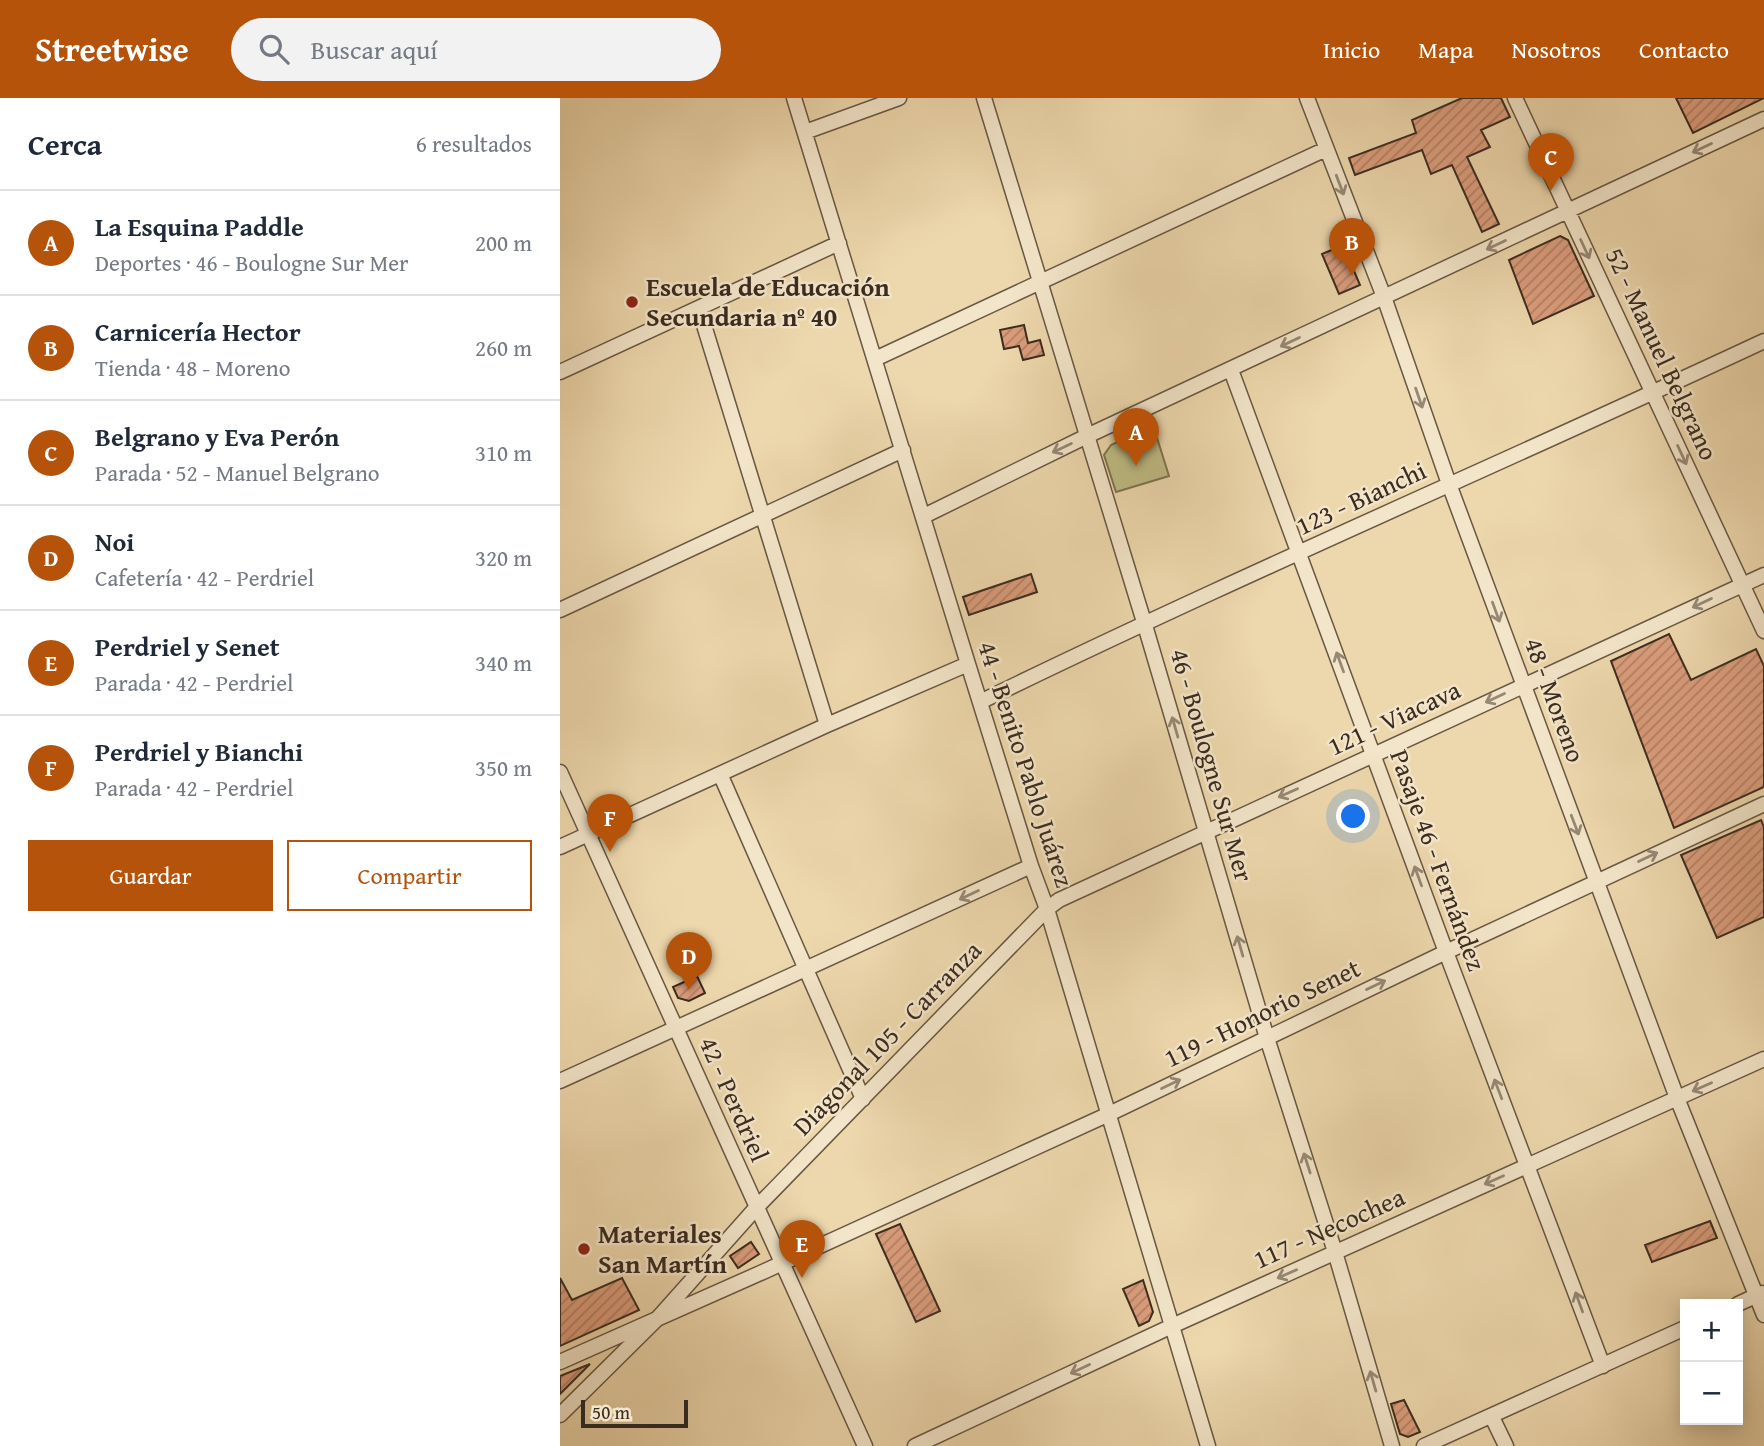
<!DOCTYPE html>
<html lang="es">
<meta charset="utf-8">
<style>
body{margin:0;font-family:"Gentium Book Plus",serif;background:#f2f2f3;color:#1f2937}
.controls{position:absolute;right:21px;bottom:21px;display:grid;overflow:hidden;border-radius:0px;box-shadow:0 4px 18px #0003}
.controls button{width:63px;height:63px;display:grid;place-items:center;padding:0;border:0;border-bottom:2px solid #e0e1e3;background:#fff;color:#1f2937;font:35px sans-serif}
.scale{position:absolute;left:21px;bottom:18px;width:107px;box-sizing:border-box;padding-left:7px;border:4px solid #3b2c20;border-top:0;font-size:19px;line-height:24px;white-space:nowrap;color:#3b2c20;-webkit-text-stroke:5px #f3e5c9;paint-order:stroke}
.you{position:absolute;left:794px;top:719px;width:24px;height:24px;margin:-18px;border:5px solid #fff;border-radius:50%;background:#1a73e8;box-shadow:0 0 0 10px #1a73e833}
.badge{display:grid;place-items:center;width:46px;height:46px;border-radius:50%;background:#b45309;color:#fff;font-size:23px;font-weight:700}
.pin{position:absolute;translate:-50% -58px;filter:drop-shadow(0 2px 4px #0008)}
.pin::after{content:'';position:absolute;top:37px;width:24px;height:21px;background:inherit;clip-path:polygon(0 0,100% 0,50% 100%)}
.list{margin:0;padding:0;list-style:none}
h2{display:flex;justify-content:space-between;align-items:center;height:91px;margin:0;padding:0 28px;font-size:30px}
h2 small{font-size:23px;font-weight:400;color:#747a83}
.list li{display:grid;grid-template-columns:46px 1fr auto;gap:21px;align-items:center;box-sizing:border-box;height:105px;padding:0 28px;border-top:2px solid #e0e1e3}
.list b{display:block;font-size:26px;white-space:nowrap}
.list p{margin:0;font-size:23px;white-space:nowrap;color:#747a83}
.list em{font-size:23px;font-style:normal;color:#747a83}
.actions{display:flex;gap:14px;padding:21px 28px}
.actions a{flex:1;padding:16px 0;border:2px solid #b45309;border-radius:0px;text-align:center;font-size:24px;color:#b45309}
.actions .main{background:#b45309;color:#fff}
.icon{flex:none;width:38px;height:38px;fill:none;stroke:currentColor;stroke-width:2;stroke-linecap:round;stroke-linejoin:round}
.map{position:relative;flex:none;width:1204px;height:1348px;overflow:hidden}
header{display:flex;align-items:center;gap:42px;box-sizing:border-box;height:98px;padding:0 35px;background:#b45309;color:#fff}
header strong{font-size:33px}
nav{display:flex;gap:38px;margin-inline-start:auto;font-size:24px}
.search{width:490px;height:63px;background:#f2f2f3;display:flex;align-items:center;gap:18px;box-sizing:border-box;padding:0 24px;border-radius:38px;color:#747a83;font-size:26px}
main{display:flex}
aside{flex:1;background:#fff}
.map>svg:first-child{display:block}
</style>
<header>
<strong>Streetwise</strong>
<div class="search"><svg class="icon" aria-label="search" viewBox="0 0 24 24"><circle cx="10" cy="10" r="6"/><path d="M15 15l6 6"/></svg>Buscar aquí</div>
<nav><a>Inicio</a><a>Mapa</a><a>Nosotros</a><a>Contacto</a></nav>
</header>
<main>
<aside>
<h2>Cerca<small>6 resultados</small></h2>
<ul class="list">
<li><span class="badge">A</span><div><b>La Esquina Paddle</b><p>Deportes · 46 - Boulogne Sur Mer</p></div><em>200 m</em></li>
<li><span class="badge">B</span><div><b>Carnicería Hector</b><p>Tienda · 48 - Moreno</p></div><em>260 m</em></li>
<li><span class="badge">C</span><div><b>Belgrano y Eva Perón</b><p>Parada · 52 - Manuel Belgrano</p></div><em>310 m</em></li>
<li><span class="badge">D</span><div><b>Noi</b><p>Cafetería · 42 - Perdriel</p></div><em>320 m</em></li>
<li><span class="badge">E</span><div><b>Perdriel y Senet</b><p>Parada · 42 - Perdriel</p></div><em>340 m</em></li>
<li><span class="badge">F</span><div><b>Perdriel y Bianchi</b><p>Parada · 42 - Perdriel</p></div><em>350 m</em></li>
</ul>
<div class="actions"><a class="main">Guardar</a><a>Compartir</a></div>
</aside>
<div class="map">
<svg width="1204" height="1348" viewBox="0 0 1204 1348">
<defs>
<pattern id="building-hatch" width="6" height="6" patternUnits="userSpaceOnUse" patternTransform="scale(1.75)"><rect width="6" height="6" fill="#db9d7c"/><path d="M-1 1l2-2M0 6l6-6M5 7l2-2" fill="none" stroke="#b38065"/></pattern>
</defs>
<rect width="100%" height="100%" fill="#edd7ac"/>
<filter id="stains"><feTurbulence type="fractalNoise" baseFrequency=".00286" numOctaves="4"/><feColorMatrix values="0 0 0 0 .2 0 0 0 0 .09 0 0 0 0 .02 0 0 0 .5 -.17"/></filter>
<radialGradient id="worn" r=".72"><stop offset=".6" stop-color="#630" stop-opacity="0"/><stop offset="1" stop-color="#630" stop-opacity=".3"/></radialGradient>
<path fill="#bfbc84" stroke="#7d7452" stroke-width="2" d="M593,327L609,378L556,394L544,357L551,347Z"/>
<path fill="url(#building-hatch)" stroke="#3b2c20" stroke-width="2" d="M902,0H941L950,19L921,32L930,49L907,59L939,126L922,134L892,67L871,76L862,52L795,77L789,60L856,35L852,22Z
M1116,0H1204L1133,35Z
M1000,138L1008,142L1034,198L973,226L949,162Z
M783,147L800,187L779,196L762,156Z
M464,227L468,245L480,242L484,257L463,262L459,248L444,251L440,232Z
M471,476L477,494L409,517L403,499Z
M1109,536L1131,582L1196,551L1204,568V689L1114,730L1051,563Z
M1201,722L1204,729V819L1157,840L1121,757Z
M137,878L145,895L129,903L118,900L113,889Z
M1150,1123L1157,1140L1092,1164L1085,1147Z
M340,1126L380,1213L356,1224L316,1136Z
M191,1144L199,1156L178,1170L170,1158Z
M0,1180L12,1202L62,1180L79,1212L0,1248Z
M583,1182L593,1214L589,1223L579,1228L563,1191Z
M30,1266L0,1296V1278Z
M844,1302L860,1334L848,1339L840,1336L831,1306Z"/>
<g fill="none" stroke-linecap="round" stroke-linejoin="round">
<defs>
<path id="minor" d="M234,0L408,566L471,768L487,811L648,1348
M424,0L584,524L707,940L775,1154L832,1348
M747,0L824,199L889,386L1117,1000L1204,1217
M955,0L1204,533
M245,34L339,0
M139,211L267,627
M315,261L766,51
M671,272L886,854L1043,1268
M0,274L279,145
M364,418L527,338L1204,21
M0,512L343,352
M420,604C678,478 943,365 1204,243
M0,674L305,1348
M161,678L303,1001
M0,749L267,627L408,566
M0,983L471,768
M1178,1206L1202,1195
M0,1264L205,1173L549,1016L886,854L1204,706
M0,1317L98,1220L196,1110L487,811L499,802L1204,477
M932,1319L946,1348
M355,1348L612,1228L1204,961
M864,1348L1125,1230"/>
</defs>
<use href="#minor" stroke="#685743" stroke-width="17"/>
<use href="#minor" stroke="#f3e5c9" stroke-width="14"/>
</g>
<defs><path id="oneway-shaft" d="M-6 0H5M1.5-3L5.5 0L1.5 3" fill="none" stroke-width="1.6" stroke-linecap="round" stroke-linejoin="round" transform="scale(1.75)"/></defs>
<g stroke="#978874">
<use href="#oneway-shaft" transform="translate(1142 50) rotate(155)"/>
<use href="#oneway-shaft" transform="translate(780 87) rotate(69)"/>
<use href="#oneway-shaft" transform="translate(936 147) rotate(155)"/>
<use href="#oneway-shaft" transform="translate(1025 151) rotate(65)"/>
<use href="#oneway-shaft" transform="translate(730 244) rotate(154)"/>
<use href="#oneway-shaft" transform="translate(859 300) rotate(71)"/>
<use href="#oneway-shaft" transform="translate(502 350) rotate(154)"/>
<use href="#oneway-shaft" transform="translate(1122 357) rotate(65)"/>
<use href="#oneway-shaft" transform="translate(1142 505) rotate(155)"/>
<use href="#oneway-shaft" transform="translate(936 514) rotate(70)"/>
<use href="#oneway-shaft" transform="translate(780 564) rotate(-110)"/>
<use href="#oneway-shaft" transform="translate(935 600) rotate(155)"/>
<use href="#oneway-shaft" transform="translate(615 629) rotate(-106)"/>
<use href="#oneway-shaft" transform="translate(728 695) rotate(156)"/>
<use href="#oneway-shaft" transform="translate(1015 727) rotate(69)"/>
<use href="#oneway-shaft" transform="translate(1088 759) rotate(-25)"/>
<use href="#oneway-shaft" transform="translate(858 778) rotate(-110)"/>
<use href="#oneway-shaft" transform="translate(409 797) rotate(155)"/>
<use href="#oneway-shaft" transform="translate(680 848) rotate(-106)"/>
<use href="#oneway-shaft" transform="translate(816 887) rotate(-26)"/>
<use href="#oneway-shaft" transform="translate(611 986) rotate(-26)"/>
<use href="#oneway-shaft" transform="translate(1142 989) rotate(156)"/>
<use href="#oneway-shaft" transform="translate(938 991) rotate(-111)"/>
<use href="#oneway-shaft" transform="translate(747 1065) rotate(-108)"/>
<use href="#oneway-shaft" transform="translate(934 1082) rotate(156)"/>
<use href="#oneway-shaft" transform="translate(727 1176) rotate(156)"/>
<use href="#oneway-shaft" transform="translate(1019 1204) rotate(-110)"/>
<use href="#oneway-shaft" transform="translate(520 1271) rotate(155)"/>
<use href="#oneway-shaft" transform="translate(813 1283) rotate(-106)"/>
</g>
<g fill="#8f2418" stroke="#f3e5c9" stroke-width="2.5">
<circle cx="72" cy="204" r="7"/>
<circle cx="24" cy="1151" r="7"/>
</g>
<g text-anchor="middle" stroke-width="5" stroke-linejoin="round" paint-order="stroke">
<g font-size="26" font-weight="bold" fill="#3b2c20" stroke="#f3e5c9" text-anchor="start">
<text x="86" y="198">Escuela de Educación<tspan x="86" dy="30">Secundaria nº 40</tspan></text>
<text x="38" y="1145">Materiales<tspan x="38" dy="30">San Martín</tspan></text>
</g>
<g font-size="26" fill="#3b2c20" stroke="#f3e5c9">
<text transform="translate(1102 256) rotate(65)" y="9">52 - Manuel Belgrano</text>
<text transform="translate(801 400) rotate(-25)" y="9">123 - Bianchi</text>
<text transform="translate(995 602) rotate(70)" y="9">48 - Moreno</text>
<text transform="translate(834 620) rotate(-25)" y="9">121 - Viacava</text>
<text transform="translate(466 666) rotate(72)" y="9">44 - Benito Pablo Juárez</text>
<text transform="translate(652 667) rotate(74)" y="9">46 - Boulogne Sur Mer</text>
<text transform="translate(878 762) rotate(70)" y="9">Pasaje 46 - Fernández</text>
<text transform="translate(702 915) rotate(-26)" y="9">119 - Honorio Senet</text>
<text transform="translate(327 940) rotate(-46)" y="9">Diagonal 105 - Carranza</text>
<text transform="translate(174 1001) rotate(66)" y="9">42 - Perdriel</text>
<text transform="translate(769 1130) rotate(-24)" y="9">117 - Necochea</text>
</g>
</g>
<rect width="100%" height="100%" filter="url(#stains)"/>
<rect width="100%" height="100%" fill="url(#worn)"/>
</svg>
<div class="controls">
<button>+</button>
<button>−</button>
</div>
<div class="scale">50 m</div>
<div class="you"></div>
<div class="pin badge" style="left:576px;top:368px">A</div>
<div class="pin badge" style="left:792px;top:178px">B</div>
<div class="pin badge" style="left:991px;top:93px">C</div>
<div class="pin badge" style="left:129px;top:892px">D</div>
<div class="pin badge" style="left:242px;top:1180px">E</div>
<div class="pin badge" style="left:50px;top:754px">F</div>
</div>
</main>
